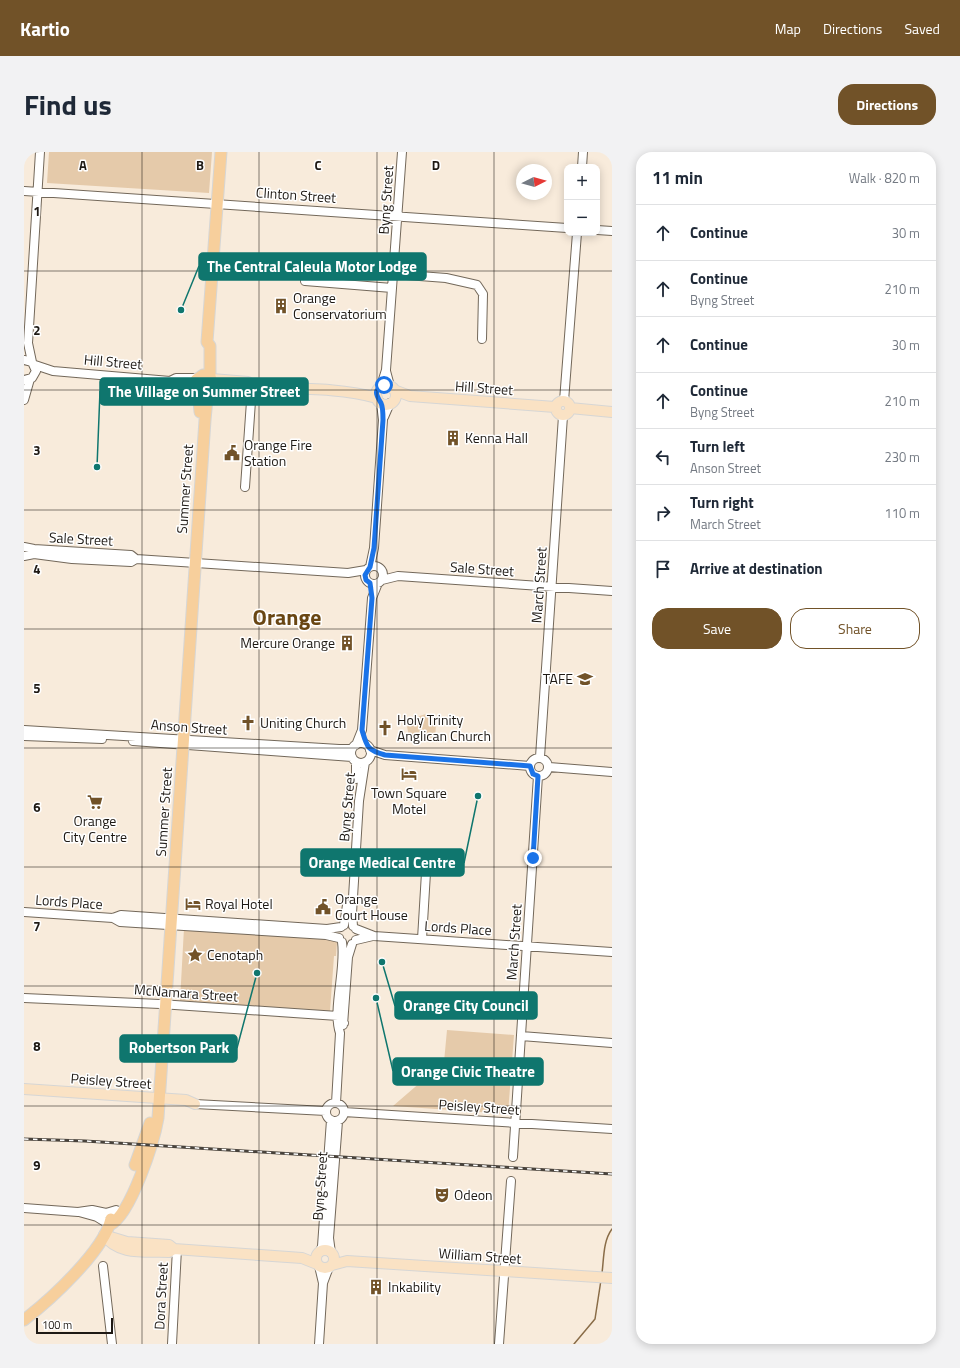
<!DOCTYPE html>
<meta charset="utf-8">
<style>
body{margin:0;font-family:"Titillium Web",sans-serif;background:#f2f2f3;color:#1f2937}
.controls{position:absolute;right:12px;top:12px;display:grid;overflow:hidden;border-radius:8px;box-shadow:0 2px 10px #0003}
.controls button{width:36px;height:36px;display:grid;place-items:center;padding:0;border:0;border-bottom:1px solid #e0e1e3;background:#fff;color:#1f2937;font:20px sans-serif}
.compass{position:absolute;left:492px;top:12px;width:36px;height:36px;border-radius:50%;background:#fff;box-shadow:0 2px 10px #0003;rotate:84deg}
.scale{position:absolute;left:12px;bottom:10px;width:77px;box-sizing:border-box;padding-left:4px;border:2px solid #1e1914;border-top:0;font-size:11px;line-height:14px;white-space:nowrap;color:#1e1914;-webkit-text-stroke:3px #fff;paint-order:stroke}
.stop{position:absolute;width:12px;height:12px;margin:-9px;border:3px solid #1a73e8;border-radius:50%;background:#fff}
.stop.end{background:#1a73e8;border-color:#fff;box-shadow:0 1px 4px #0008}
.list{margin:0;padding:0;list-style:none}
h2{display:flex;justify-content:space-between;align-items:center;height:52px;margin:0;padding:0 16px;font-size:17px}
h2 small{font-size:13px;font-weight:400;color:#747a83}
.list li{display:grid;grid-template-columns:26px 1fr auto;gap:12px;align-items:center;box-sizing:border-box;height:56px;padding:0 16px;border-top:1px solid #e0e1e3}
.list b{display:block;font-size:15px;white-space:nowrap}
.list p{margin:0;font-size:13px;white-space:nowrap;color:#747a83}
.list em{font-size:13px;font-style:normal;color:#747a83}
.actions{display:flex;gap:8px;padding:12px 16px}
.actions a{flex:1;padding:9px 0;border:1px solid #715228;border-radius:16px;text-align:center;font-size:14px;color:#715228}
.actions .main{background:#715228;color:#fff}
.icon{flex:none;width:22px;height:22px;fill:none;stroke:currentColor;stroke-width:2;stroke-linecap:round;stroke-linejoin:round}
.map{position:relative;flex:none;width:588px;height:1192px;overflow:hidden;border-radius:16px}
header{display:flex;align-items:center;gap:24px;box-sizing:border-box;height:56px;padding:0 20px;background:#715228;color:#fff}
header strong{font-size:19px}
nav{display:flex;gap:22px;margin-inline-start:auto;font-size:14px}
.intro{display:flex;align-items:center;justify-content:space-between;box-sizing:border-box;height:96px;padding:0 24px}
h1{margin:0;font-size:28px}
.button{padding:10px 18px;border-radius:16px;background:#715228;color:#fff;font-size:14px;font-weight:700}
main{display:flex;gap:24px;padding:0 24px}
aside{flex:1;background:#fff;border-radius:16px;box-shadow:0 2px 10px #0003}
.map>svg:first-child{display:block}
</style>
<header>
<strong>Kartio</strong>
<nav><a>Map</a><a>Directions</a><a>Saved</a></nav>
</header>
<div class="intro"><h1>Find us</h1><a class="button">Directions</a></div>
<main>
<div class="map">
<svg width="588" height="1192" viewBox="0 0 588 1192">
<rect width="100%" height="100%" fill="#f8ebdb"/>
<path fill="#e5caaa" d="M25,0H188L185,41L23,31Z
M402,562L412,573L411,586L397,585L393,588L385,583L383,575L389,566Z
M160,776L310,786L313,790L312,804H310L306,859L156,849Z
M423,878L490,883L484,962L369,954L420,910Z"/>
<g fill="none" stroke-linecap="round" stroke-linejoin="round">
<path stroke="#896c47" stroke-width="1.5" d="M578,1121C580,1106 579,1089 588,1077
M550,1192L571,1167L577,1128"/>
<defs>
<path id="minor" d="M558,15L559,0
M0,39L543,76
M573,78L588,79
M369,122L422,126L453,133L459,142L458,187
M281,129L368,136
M0,208L8,210L12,219L8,226L0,228
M8,210L4,191L16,0
M11,213L29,219L146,229L151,232L173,236
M362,219L366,234
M146,229L152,226H173
M357,234L362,218L378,0
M0,248L6,227
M540,249L553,81
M360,265L366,251
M221,335L228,235
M0,395L10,397L107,403L112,407
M0,404L10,402L48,407L107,410L112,407L324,421L342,418
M341 423a9 9 0 1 1 18 0a9 9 0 1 1-18 0Z
M346,415L350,396L359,268L357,251
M358,428L374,424L588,439
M0,578L315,597H328
M0,584L78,587
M109,589L328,605
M327 601a10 10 0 1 1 20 0a10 10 0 1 1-20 0Z
M332,593L338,578L348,446L354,431
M346,598L361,603L506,614
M516,605L539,264
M506 615a9 9 0 1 1 18 0a9 9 0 1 1-18 0Z
M332,610V627
M525,615L588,620
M0,760L89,766L97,763L303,777L317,775
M89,766L96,770L302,783L315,786
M320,773L323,753
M329,774L328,761L335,649L341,610
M332,777L350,784L588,800
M398,787L403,704
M332,788L349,784
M0,846L136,852L314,864L320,871
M319,873L324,805L328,792
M497,884L588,891
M302 960a9 9 0 1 1 18 0a9 9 0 1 1-18 0Z
M312,951L316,881C308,858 322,817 318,790
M171,952L302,959
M320,960L588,977
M489,1005L514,624
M0,1056L54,1060L68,1058L82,1061L92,1058
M55,1060L73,1065L86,1073
M296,1100L298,1094L307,968
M307,1101L305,1086L314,969
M79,1114L88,1192
M295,1114L299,1131L295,1192
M299,1131L305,1115
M148,1192L153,1097
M475,1192L487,1029"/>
<path id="major" d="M188,227L224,230L228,235
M352 243a10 10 0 1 1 20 0a10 10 0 1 1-20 0Z
M187,236L223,237L228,235C267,237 316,235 353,246
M370,238L386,244L531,255
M532 256a7 7 0 1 1 14 0a7 7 0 1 1-14 0Z
M546,256L588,260
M0,937L162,948L171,952
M80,1083L103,1090L145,1093L150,1097L278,1106L293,1112
M80,1083C94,1104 122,1099 145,1100L150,1097
M292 1107a9 9 0 1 1 18 0a9 9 0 1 1-18 0Z
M308,1113L323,1109L588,1126"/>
<path id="highway" d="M174,238L176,260
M180,240L173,236L172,228L179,223L186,225
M111,1013L126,971
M86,1073C107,1062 130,990 134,966L181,268L183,247L189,232L186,225V194L183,190L197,0
M0,1168C26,1148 80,1099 87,1067"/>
</defs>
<use href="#minor" stroke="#73685a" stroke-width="10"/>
<use href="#major" stroke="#d6d6d5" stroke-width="12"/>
<use href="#highway" stroke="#d6d6d5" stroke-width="13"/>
<use href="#minor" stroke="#fff" stroke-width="8"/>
<use href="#major" stroke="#fae2c4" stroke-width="10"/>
<use href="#highway" stroke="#f7cf9c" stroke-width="11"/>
<defs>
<path id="rail" d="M0,987L61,989L588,1022"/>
</defs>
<use href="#rail" stroke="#48423b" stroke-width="3"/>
<use href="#rail" stroke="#fff" stroke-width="1.5" stroke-dasharray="4.5" stroke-linecap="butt"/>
</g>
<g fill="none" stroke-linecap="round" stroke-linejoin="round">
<path stroke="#1a73e8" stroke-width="5" d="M360,233C348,238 353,244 357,251C359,255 359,264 359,268L350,396L346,415L341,423L342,428L346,431L348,446L338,578C343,595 343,598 361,603L506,614L509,622L514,624L509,706"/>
</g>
<path fill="none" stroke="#1e1914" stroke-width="1" stroke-opacity="0.55" d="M118,0V1192M235,0V1192M353,0V1192M470,0V1192M0,119H588M0,238H588M0,358H588M0,477H588M0,596H588M0,715H588M0,834H588M0,954H588M0,1073H588"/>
<defs>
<symbol id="building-bare" viewBox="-9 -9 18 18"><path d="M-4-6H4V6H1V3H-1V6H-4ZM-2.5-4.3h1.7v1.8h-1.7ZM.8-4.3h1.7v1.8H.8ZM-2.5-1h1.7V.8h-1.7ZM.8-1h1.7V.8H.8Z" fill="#715228" stroke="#fff" stroke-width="2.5" paint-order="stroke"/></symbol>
<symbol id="civic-bare" viewBox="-9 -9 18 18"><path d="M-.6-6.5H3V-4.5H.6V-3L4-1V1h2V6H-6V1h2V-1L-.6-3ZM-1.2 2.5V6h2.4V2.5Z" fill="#715228" stroke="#fff" stroke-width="2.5" paint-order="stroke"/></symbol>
<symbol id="university-bare" viewBox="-9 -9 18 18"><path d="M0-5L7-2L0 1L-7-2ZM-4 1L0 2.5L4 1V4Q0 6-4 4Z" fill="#715228" stroke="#fff" stroke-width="2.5" paint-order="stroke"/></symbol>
<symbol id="church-bare" viewBox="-9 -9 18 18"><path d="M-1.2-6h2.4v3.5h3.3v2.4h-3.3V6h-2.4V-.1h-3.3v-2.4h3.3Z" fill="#715228" stroke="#fff" stroke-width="2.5" paint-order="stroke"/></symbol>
<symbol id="hotel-bare" viewBox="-9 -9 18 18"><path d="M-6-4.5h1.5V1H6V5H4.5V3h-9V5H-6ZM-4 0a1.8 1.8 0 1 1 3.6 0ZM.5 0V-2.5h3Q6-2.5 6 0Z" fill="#715228" stroke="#fff" stroke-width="2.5" paint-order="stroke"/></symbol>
<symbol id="supermarket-bare" viewBox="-9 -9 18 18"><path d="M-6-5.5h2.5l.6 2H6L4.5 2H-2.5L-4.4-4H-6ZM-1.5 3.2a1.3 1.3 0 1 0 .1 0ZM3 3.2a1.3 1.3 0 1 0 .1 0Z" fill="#715228" stroke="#fff" stroke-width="2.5" paint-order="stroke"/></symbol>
<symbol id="sight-bare" viewBox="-9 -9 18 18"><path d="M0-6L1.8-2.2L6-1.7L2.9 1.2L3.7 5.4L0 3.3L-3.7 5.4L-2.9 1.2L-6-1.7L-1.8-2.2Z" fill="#715228" stroke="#fff" stroke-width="2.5" paint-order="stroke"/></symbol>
<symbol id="theatre-bare" viewBox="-9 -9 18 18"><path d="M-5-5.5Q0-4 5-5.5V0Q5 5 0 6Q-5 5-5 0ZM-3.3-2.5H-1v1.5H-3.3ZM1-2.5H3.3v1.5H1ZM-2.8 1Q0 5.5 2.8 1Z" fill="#715228" stroke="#fff" stroke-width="2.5" paint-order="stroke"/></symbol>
</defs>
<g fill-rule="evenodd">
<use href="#building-bare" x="246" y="143" width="22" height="22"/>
<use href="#building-bare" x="418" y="275" width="22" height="22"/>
<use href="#civic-bare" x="197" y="290" width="22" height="22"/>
<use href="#building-bare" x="312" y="480" width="22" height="22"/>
<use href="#university-bare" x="550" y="516" width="22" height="22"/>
<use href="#church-bare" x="213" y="560" width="22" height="22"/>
<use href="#church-bare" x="350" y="565" width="22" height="22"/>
<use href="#hotel-bare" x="374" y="611" width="22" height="22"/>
<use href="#supermarket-bare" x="60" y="639" width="22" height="22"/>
<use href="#hotel-bare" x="158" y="741" width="22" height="22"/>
<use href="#civic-bare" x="288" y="744" width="22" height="22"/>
<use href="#sight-bare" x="160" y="792" width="22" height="22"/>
<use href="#theatre-bare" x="407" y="1032" width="22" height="22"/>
<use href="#building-bare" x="341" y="1124" width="22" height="22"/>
</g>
<g text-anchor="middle" stroke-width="3" stroke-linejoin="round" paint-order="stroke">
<g font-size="14" fill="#1e1914" stroke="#fff">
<text transform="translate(272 43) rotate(4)" y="5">Clinton Street</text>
<text transform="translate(362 48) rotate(-86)" y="5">Byng Street</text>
<text transform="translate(89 210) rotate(5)" y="5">Hill Street</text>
<text transform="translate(460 236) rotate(4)" y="5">Hill Street</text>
<text transform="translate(161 337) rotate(-86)" y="5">Summer Street</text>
<text transform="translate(57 387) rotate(3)" y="5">Sale Street</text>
<text transform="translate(458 417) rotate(4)" y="5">Sale Street</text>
<text transform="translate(515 433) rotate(-86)" y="5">March Street</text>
<text transform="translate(165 575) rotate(4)" y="5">Anson Street</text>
<text transform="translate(323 655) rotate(-85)" y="5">Byng Street</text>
<text transform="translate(140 660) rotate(-86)" y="5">Summer Street</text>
<text transform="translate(45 750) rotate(4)" y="5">Lords Place</text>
<text transform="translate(434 776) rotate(4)" y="5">Lords Place</text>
<text transform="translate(490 790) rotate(-86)" y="5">March Street</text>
<text transform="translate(162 841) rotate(4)" y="5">McNamara Street</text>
<text transform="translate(87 929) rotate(4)" y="5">Peisley Street</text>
<text transform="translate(455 955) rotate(4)" y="5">Peisley Street</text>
<text transform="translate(296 1034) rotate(-86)" y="5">Byng Street</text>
<text transform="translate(456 1104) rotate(4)" y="5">William Street</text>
<text transform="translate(137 1144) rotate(-87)" y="5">Dora Street</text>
</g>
<g font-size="14" fill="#1e1914" stroke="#fff" text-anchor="start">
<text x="269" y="151">Orange<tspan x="269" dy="16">Conservatorium</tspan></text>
<text x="441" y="291">Kenna Hall</text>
<text x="220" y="298">Orange Fire<tspan x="220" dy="16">Station</tspan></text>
<text x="311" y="496" text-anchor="end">Mercure Orange</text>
<text x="549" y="532" text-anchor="end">TAFE</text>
<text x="373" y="573">Holy Trinity<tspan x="373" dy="16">Anglican Church</tspan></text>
<text x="236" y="576">Uniting Church</text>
<text x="385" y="646" text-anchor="middle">Town Square<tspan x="385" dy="16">Motel</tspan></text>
<text x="71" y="674" text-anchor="middle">Orange<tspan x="71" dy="16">City Centre</tspan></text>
<text x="311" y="752">Orange<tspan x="311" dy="16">Court House</tspan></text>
<text x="181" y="757">Royal Hotel</text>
<text x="183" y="808">Cenotaph</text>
<text x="430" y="1048">Odeon</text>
<text x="364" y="1140">Inkability</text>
</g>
<g font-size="22" font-weight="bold" fill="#694613" stroke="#fff">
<text x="263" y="473">Orange</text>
</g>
</g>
<g font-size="13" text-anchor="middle" font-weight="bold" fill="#1e1914" stroke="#fff" stroke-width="3" stroke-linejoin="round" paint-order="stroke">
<text x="59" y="18">A</text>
<text x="176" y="18">B</text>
<text x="294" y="18">C</text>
<text x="412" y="18">D</text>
<text x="13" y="64">1</text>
<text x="13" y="183">2</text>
<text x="13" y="303">3</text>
<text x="13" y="422">4</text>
<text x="13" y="541">5</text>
<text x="13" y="660">6</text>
<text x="13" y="779">7</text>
<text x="13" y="899">8</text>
<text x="13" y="1018">9</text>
</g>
<path fill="none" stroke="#0f766e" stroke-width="1.5" d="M157 158L175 114M73 315L76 239M454 644L440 711M358 810L371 854M233 821L213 896M352 846L369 919"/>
<g fill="#0f766e" stroke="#fff" stroke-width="1.5">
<circle cx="157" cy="158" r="4"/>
<circle cx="73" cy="315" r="4"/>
<circle cx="454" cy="644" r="4"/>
<circle cx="358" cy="810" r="4"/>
<circle cx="233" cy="821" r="4"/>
<circle cx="352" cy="846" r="4"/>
</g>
<g fill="#0f766e" stroke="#0f766e" stroke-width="1.5">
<rect x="175" y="101" width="227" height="27" rx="4"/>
<rect x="76" y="226" width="208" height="27" rx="4"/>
<rect x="277" y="697" width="163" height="27" rx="4"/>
<rect x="371" y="840" width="142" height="27" rx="4"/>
<rect x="96" y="883" width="117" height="27" rx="4"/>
<rect x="369" y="906" width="150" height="27" rx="4"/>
</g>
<g font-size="15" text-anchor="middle" font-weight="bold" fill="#fff">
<text x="288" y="120">The Central Caleula Motor Lodge</text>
<text x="180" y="245">The Village on Summer Street</text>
<text x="358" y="716">Orange Medical Centre</text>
<text x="442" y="859">Orange City Council</text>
<text x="155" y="901">Robertson Park</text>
<text x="444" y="925">Orange Civic Theatre</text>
</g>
</svg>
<div class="controls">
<button>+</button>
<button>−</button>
</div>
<svg class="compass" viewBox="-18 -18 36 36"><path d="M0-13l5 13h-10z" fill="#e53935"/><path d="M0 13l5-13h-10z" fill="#747a83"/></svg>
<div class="scale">100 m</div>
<div class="stop" style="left:360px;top:233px"></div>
<div class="stop end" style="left:509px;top:706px"></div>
</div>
<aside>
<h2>11 min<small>Walk · 820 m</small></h2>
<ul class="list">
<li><svg class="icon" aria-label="ahead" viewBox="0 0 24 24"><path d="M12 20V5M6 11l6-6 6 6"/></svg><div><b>Continue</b></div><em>30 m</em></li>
<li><svg class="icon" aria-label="ahead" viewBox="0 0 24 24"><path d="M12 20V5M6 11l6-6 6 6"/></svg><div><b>Continue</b><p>Byng Street</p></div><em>210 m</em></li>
<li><svg class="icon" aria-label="ahead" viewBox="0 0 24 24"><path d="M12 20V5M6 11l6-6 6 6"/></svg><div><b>Continue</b></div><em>30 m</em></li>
<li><svg class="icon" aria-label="ahead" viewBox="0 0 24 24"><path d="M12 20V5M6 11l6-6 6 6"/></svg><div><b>Continue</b><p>Byng Street</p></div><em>210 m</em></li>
<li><svg class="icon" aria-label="left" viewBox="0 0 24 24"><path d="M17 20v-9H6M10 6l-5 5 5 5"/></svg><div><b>Turn left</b><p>Anson Street</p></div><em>230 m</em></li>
<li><svg class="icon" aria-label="right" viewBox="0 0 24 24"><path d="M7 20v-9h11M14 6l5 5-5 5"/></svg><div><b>Turn right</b><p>March Street</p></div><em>110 m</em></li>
<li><svg class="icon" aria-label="arrive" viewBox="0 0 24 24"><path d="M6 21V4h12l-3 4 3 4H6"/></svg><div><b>Arrive at destination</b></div></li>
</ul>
<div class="actions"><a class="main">Save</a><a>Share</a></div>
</aside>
</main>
